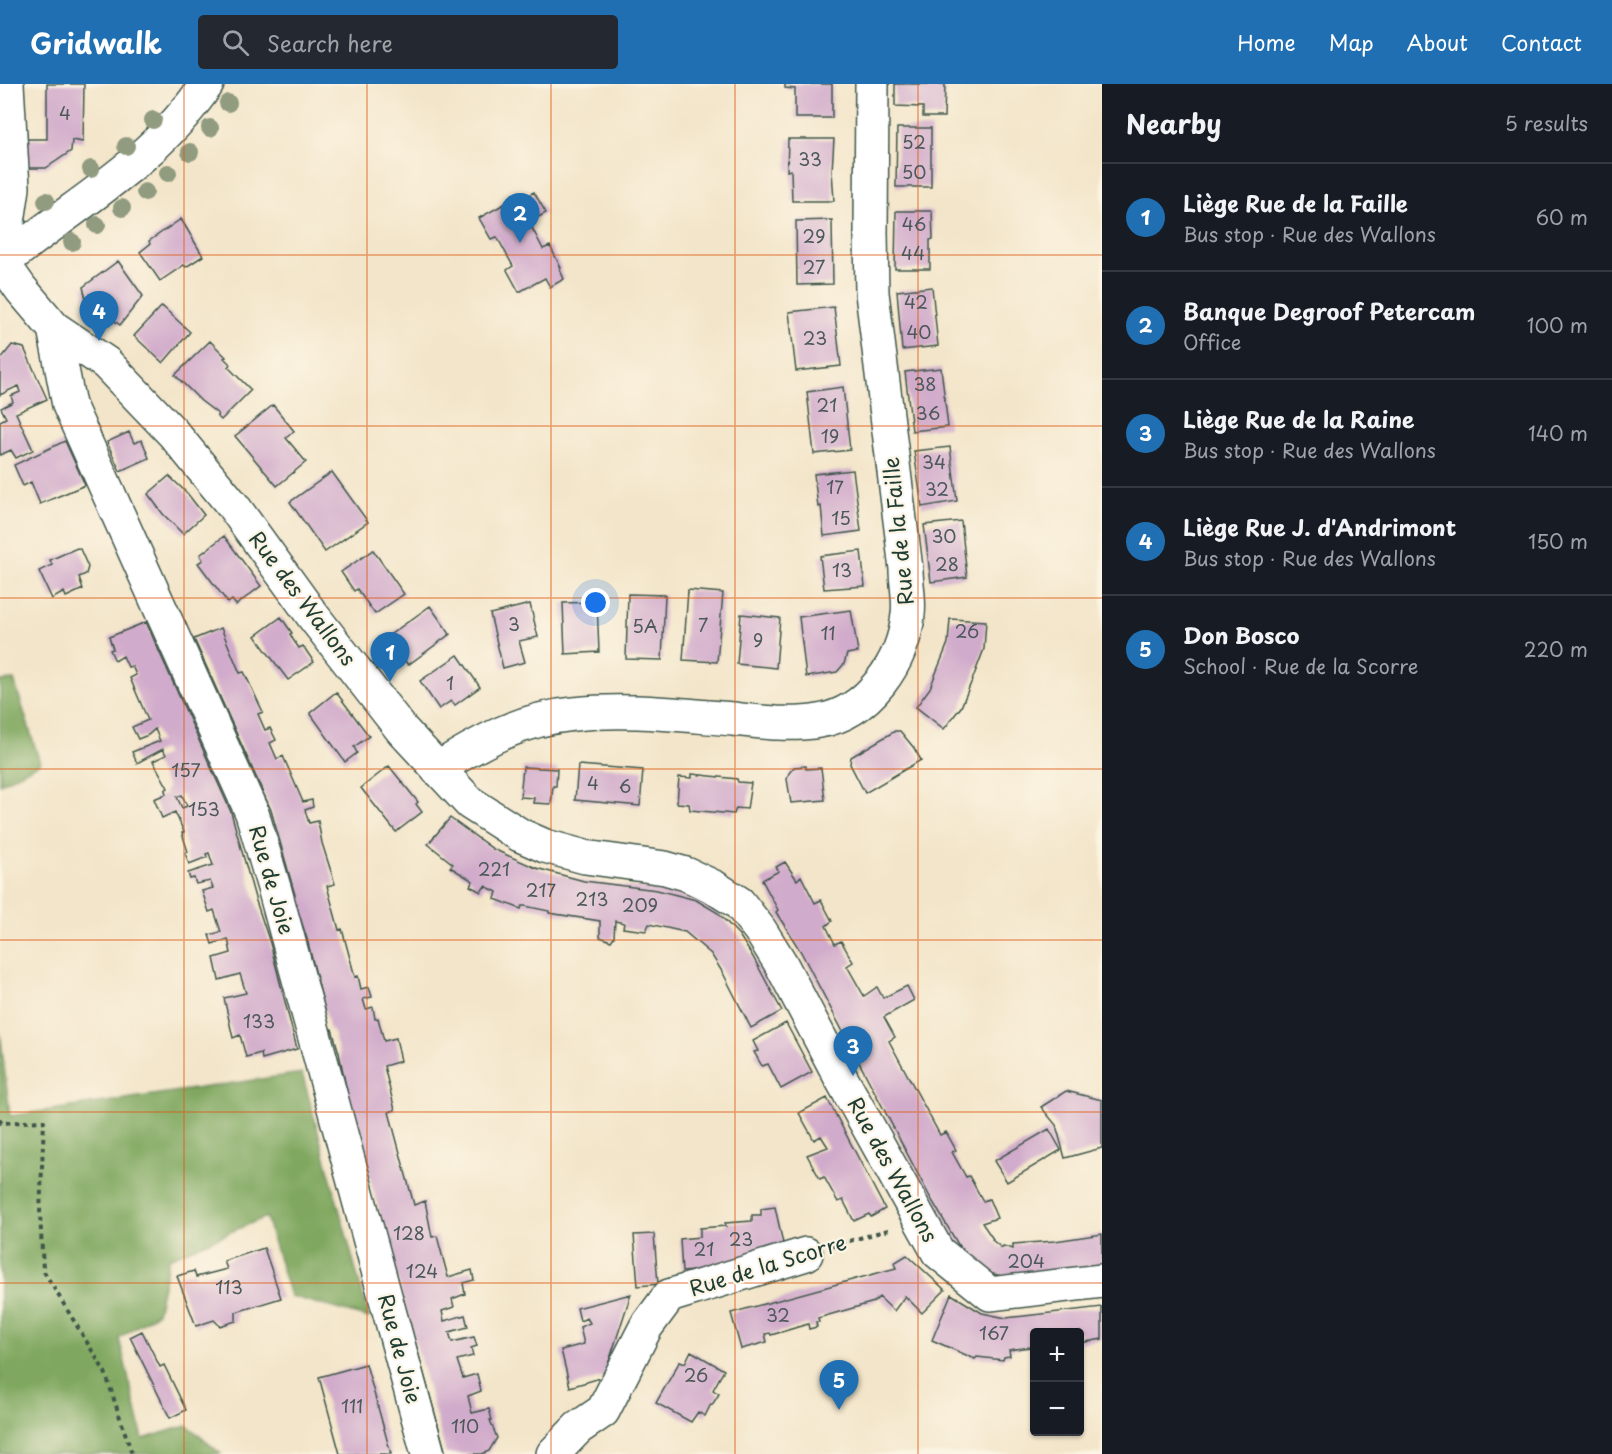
<!DOCTYPE html>
<meta charset="utf-8">
<style>
body{margin:0;font-family:"Playpen Sans",sans-serif;background:#242831;color:#f1f3f6}
.controls{position:absolute;right:18px;bottom:18px;display:grid;overflow:hidden;border-radius:6px;box-shadow:0 2px 4px #0004}
.controls button{width:54px;height:54px;display:grid;place-items:center;padding:0;border:0;border-bottom:2px solid #363941;background:#171b24;color:#f1f3f6;font:30px sans-serif}
.you{position:absolute;left:596px;top:519px;width:21px;height:21px;margin:-15px;border:4px solid #fff;border-radius:50%;background:#1a73e8;box-shadow:0 0 0 9px #1a73e833}
.badge{display:grid;place-items:center;width:39px;height:39px;border-radius:50%;background:#1f6fb2;color:#fff;font-size:20px;font-weight:700}
.pin{position:absolute;translate:-50% -50px;filter:drop-shadow(0 2px 3px #0008)}
.pin::after{content:'';position:absolute;top:32px;width:21px;height:18px;background:inherit;clip-path:polygon(0 0,100% 0,50% 100%)}
.list{margin:0;padding:0;list-style:none}
h2{display:flex;justify-content:space-between;align-items:center;height:78px;margin:0;padding:0 24px;font-size:26px}
h2 small{font-size:20px;font-weight:400;color:#9ea1a6}
.list li{display:grid;grid-template-columns:39px 1fr auto;gap:18px;align-items:center;box-sizing:border-box;height:108px;padding:0 24px;border-top:2px solid #363941}
.list b{display:block;font-size:22px;white-space:nowrap}
.list p{margin:0;font-size:20px;white-space:nowrap;color:#9ea1a6}
.list em{font-size:20px;font-style:normal;color:#9ea1a6}
.icon{flex:none;width:33px;height:33px;fill:none;stroke:currentColor;stroke-width:2;stroke-linecap:round;stroke-linejoin:round}
.map{position:relative;flex:none;width:1102px;height:1370px;overflow:hidden}
header{display:flex;align-items:center;gap:36px;box-sizing:border-box;height:84px;padding:0 30px;background:#1f6fb2;color:#fff}
header strong{font-size:28px}
nav{display:flex;gap:33px;margin-inline-start:auto;font-size:21px}
.search{width:420px;height:54px;background:#242831;display:flex;align-items:center;gap:15px;box-sizing:border-box;padding:0 21px;border-radius:6px;color:#9ea1a6;font-size:22px}
main{display:flex}
aside{flex:1;background:#171b24}
.map>svg:first-child{display:block}
</style>
<header>
<strong>Gridwalk</strong>
<div class="search"><svg class="icon" aria-label="search" viewBox="0 0 24 24"><circle cx="10" cy="10" r="6"/><path d="M15 15l6 6"/></svg>Search here</div>
<nav><a>Home</a><a>Map</a><a>About</a><a>Contact</a></nav>
</header>
<main>
<div class="map">
<svg width="1102" height="1370" viewBox="0 0 1102 1370">
<rect width="100%" height="100%" fill="#fcf5e5"/>
<filter id="ink" filterUnits="userSpaceOnUse"><feTurbulence type="fractalNoise" baseFrequency=".0167" numOctaves="2"/><feDisplacementMap in="SourceGraphic" scale="12" xChannelSelector="R" yChannelSelector="G"/><feConvolveMatrix kernelMatrix="1 2 1 2 8 2 1 2 1" color-interpolation-filters="sRGB"/></filter>
<filter id="wash" filterUnits="userSpaceOnUse"><feTurbulence type="fractalNoise" baseFrequency=".008" numOctaves="4" result="noise"/><feDisplacementMap in="SourceGraphic" scale="24" xChannelSelector="R" yChannelSelector="G"/><feGaussianBlur stdDeviation="1.35" result="paint"/><feColorMatrix in="noise" values="0 0 0 0 0 0 0 0 0 0 0 0 0 0 0 0 0 1.4 0 .05"/><feComposite in="paint" operator="in"/></filter>
<g filter="url(#wash)">
<rect width="100%" height="100%" fill="#f3e5c9"/>
<path fill="#7fa75e" stroke="#4f7249" stroke-width="1.5" d="M14,596L40,679L0,700V597Z
M0,948L10,1032L302,989L369,1234L290,1212L266,1133L169,1174L157,1229L119,1254L143,1355L187,1341L221,1370H0Z"/>
<g id="blocks">
<path fill="#d1abcb" fill-rule="evenodd" d="M47,0H84L83,58L72,56L71,67L46,84H28L26,55H47Z
M785,0H832V34H795V5L785,4Z
M895,0H945L944,33H923V23L895,22Z
M897,44H931V103H896Z
M788,55H834L832,87L834,117H792L791,86L787,87Z
M534,108L546,129L529,138L543,165L550,162L561,184L560,186L564,195L550,203L545,194L519,208L507,186L513,182L497,153L491,155L479,134L515,114L517,117Z
M896,127H932L933,155L930,156V185H895Z
M181,135L203,172L186,183L184,181L160,197L140,168L150,160L149,157Z
M832,136L833,200L797,201L796,137Z
M118,177L143,212L120,241L86,215L83,203Z
M932,203L938,262L902,266L897,207Z
M162,222L190,248L163,279L134,252Z
M834,223L841,282L796,287L789,228Z
M210,257L226,273L224,274L230,280L228,283L251,306L221,336L217,332L218,330L201,317L175,291Z
M12,261L24,264L47,315L16,329L33,366L16,374L11,366L0,371V337L6,334L1,324L13,318L11,312L20,308L18,302L0,311V276Z
M941,284L948,343L912,347L905,288Z
M843,303L850,366L814,370L807,308Z
M273,321L294,347L286,354L306,378L277,402L235,352Z
M129,348L134,359L142,356L149,374L120,387L107,358Z
M65,357L85,401L40,420L31,398L23,402L14,381Z
M950,363L957,417L922,423L914,367Z
M853,386L861,447L824,452L821,422L818,423L814,390Z
M332,388L368,438L325,468L290,418Z
M169,392L187,409L204,431L183,450L163,430L148,410Z
M961,437L967,493L931,498L924,441Z
M224,452L261,502L236,521L232,516L228,519L198,479L203,476L200,471Z
M77,464L80,465L88,483L86,490L79,493L83,505L66,513L64,508L52,515L39,487L52,481L50,476Z
M373,466L404,510L375,530L357,505L354,507L341,488Z
M861,467L865,502L824,505L820,472Z
M688,506L723,509L717,578L683,576Z
M628,510L665,511L662,576L626,575Z
M597,518L599,568L565,570L563,519Z
M530,520L538,553L519,557L525,578L503,584L490,530Z
M430,522L450,550L408,581L387,553Z
M851,526L858,568L847,570L844,580L837,588L806,593L799,533Z
M741,530L780,534L776,584L737,580Z
M281,533L292,549L290,550L294,557L299,564L303,562L314,578L288,596L255,552Z
M950,535L986,537L984,565L973,594L961,623L944,645L916,623L930,604L948,559Z
M146,538L231,728L255,814L270,859L297,965L262,975L261,969L246,973L240,951L233,954L224,914L246,909L240,890L219,896L214,874L231,869L228,855L212,860L209,851L221,848L214,826L209,828L202,807L213,804L210,797L196,800L194,794L190,795L188,789L213,781L209,769L206,770L207,773L189,780L185,769L188,768L182,749L184,748L175,728L162,734L154,715L166,710L165,706L168,704L153,677L166,671L163,665L137,679L132,668L160,657L155,645L148,651L138,655L132,643L148,636L130,594L136,591L132,582L128,583L123,572L115,577L110,566L113,565L109,553ZM182,711L187,722L182,724L177,713Z
M221,544L240,589L244,588L263,628L258,630L265,646L270,644L276,656L270,659L277,675L283,672L303,718L312,716L313,723L305,726L309,739L318,737L322,759L335,800L327,802L339,846L342,845L355,893L358,892L361,905L369,903L372,913L363,915L366,925L373,923L375,935L378,934L384,957L396,954L401,977L384,982L395,1026L389,1028L414,1121L425,1117L432,1153L437,1152L448,1193L472,1186L474,1196L463,1199L465,1210L452,1215L454,1223L442,1227L444,1237L465,1231L468,1243L449,1248L452,1258L474,1253L477,1262L471,1264L473,1272L457,1276L463,1294L477,1290L481,1307L468,1312L472,1329L489,1325L492,1336H490L497,1354L489,1367L482,1370H446L349,1017L339,969L332,945L330,946L307,855L293,811H295L271,726L194,555Z
M458,571L480,603L455,621L451,617L439,625L420,597Z
M336,608L369,652L354,663L357,669L345,678L310,629Z
M895,647H900L914,664L921,676L865,709L850,680L851,673Z
M578,681L643,686L640,722L575,716Z
M389,682L418,718L416,720L422,728L396,748L361,704Z
M806,682V685L821,684L825,716L791,719L787,695L789,689L794,683Z
M523,683L557,685L556,702H553L551,720L533,719L534,714L520,713Z
M692,690L737,695L738,698L751,699L747,725L736,724L734,730L690,726L689,720L677,719L679,693L692,694Z
M450,734L493,765L536,784L584,797L657,806L696,816L718,829L739,851L753,873L782,927L751,944L723,889L711,870L685,848L649,840L646,847L623,844L624,839L615,837L614,853L611,857L600,853V837L549,829V827L525,822H522L521,825L495,815L497,808L485,802L481,808L470,802L473,797L450,783L453,780L428,760Z
M785,778L797,796L801,792L815,819L821,816L832,837L826,842L835,860L841,857L853,878L847,882L864,912L877,903L883,914L907,902L914,916L884,933L895,953L889,957L940,1051L946,1048L956,1066L952,1068L966,1093L969,1092L983,1117L989,1115L997,1134L982,1139L993,1155L992,1156L1002,1164L1003,1162L1013,1165V1160L1055,1157L1102,1150V1184L1015,1195L989,1189L966,1174L930,1113L801,868L776,828L778,826L762,796L779,787L776,783Z
M786,939L812,988L781,1005L768,980L762,982L754,968L758,967L753,957Z
M1066,1007L1102,1016V1064L1065,1074L1056,1041L1041,1023Z
M827,1014L885,1125L871,1133L869,1130L854,1137L843,1116L838,1118L824,1093L820,1095L807,1071L828,1063L821,1052L814,1056L799,1029Z
M1049,1045L1061,1066L1007,1098L994,1077Z
M775,1123L784,1164L703,1186L682,1188L680,1155L700,1153V1144L726,1142L725,1139L752,1137V1131H761V1125Z
M654,1150L658,1200L638,1202L634,1151Z
M264,1164L281,1214L236,1228V1237L220,1242L214,1236L196,1242L177,1192L194,1187L196,1193L227,1185L224,1177Z
M907,1171L945,1206L922,1229L905,1212L894,1227L879,1213L874,1218L818,1234L819,1238H816L817,1243L809,1245L808,1240L771,1251L770,1249L765,1250L767,1258L741,1265L731,1229L896,1184L894,1179Z
M631,1210L604,1293L570,1303L561,1266L584,1260L580,1243L590,1239L587,1234L580,1237L577,1224Z
M951,1210L982,1229L1006,1234L1102,1223V1255L1080,1259V1248H1035L1034,1265L1031,1266L1030,1263L1009,1266L1010,1272L1004,1273L1003,1276L977,1273L975,1275L932,1256Z
M142,1247L160,1283L164,1281L186,1326L170,1334L130,1253Z
M691,1267L724,1286L713,1306L719,1310L712,1321L711,1320L705,1332L698,1328L691,1338L656,1319L680,1277L685,1279Z
M366,1280L391,1370H340L319,1293Z"/>
</g>
</g>
<g filter="url(#ink)">
<use href="#blocks" fill-opacity="0" stroke="#3f564a" stroke-width="1.5"/>
<g fill="none" stroke-linecap="round" stroke-linejoin="round">
<defs>
<path id="minor" d="M0,175L21,205L54,244L106,279L173,349L234,423L313,532L402,646L470,719L520,751L545,762L585,773L665,784L686,790L714,803L739,819L760,846L781,880L841,994L938,1168L990,1210L1102,1197
M2,179L13,104L7,0
M0,181C73,120 152,81 207,0
M54,244L69,321L252,729L275,807L428,1370
M437,685C482,657 521,635 574,630C627,624 679,631 733,635C760,638 791,642 819,637C868,629 904,578 908,530C910,516 906,500 906,485L872,209L871,149L872,0
M553,1370L578,1344L603,1327L646,1243L669,1212L806,1170"/>
</defs>
<use href="#minor" stroke="#3f564a" stroke-width="36"/>
<path stroke="#3f564a" stroke-width="4" stroke-dasharray="4.5 4.5" stroke-linecap="butt" d="M0,1035L1,1039L44,1037L40,1129L43,1186L105,1288L132,1370
M832,1162L891,1145"/>
<use href="#minor" stroke="#fff" stroke-width="33"/>
</g>
<g fill="#909b7f">
<circle cx="228" cy="19" r="9"/>
<circle cx="153" cy="36" r="9"/>
<circle cx="210" cy="44" r="9"/>
<circle cx="126" cy="62" r="9"/>
<circle cx="190" cy="68" r="9"/>
<circle cx="91" cy="85" r="9"/>
<circle cx="168" cy="89" r="9"/>
<circle cx="145" cy="108" r="9"/>
<circle cx="46" cy="117" r="9"/>
<circle cx="122" cy="124" r="9"/>
<circle cx="97" cy="141" r="9"/>
<circle cx="72" cy="158" r="9"/>
</g>
</g>
<path fill="none" stroke="#de580e" stroke-width="1.5" stroke-opacity="0.55" d="M184,0V1370M367,0V1370M551,0V1370M735,0V1370M918,0V1370M0,171H1102M0,342H1102M0,514H1102M0,685H1102M0,856H1102M0,1028H1102M0,1199H1102"/>
<g text-anchor="middle" stroke-width="4.5" stroke-linejoin="round" paint-order="stroke">
<g font-size="18" fill="#4c585a">
<text x="65" y="36">4</text>
<text x="914" y="65">52</text>
<text x="810" y="82">33</text>
<text x="914" y="95">50</text>
<text x="914" y="147">46</text>
<text x="814" y="159">29</text>
<text x="913" y="176">44</text>
<text x="814" y="190">27</text>
<text x="916" y="225">42</text>
<text x="919" y="255">40</text>
<text x="815" y="261">23</text>
<text x="925" y="307">38</text>
<text x="827" y="328">21</text>
<text x="928" y="336">36</text>
<text x="830" y="359">19</text>
<text x="934" y="385">34</text>
<text x="835" y="410">17</text>
<text x="937" y="412">32</text>
<text x="841" y="441">15</text>
<text x="944" y="459">30</text>
<text x="947" y="487">28</text>
<text x="842" y="493">13</text>
<text x="514" y="547">3</text>
<text x="703" y="548">7</text>
<text x="645" y="549">5A</text>
<text x="967" y="554">26</text>
<text x="828" y="556">11</text>
<text x="758" y="563">9</text>
<text x="450" y="606">1</text>
<text x="186" y="693">157</text>
<text x="593" y="706">4</text>
<text x="625" y="709">6</text>
<text x="204" y="732">153</text>
<text x="494" y="792">221</text>
<text x="541" y="813">217</text>
<text x="592" y="822">213</text>
<text x="640" y="828">209</text>
<text x="259" y="944">133</text>
<text x="409" y="1156">128</text>
<text x="741" y="1162">23</text>
<text x="704" y="1172">21</text>
<text x="1026" y="1184">204</text>
<text x="422" y="1194">124</text>
<text x="229" y="1210">113</text>
<text x="778" y="1238">32</text>
<text x="994" y="1256">167</text>
<text x="696" y="1298">26</text>
<text x="352" y="1329">111</text>
<text x="465" y="1349">110</text>
</g>
<g font-size="21" fill="#1f3d34" stroke="#fcf5e5">
<text transform="translate(899 447) rotate(-96)" y="7">Rue de la Faille</text>
<text transform="translate(302 515) rotate(53)" y="7">Rue des Wallons</text>
<text transform="translate(271 796) rotate(74)" y="7">Rue de Joie</text>
<text transform="translate(892 1086) rotate(61)" y="7">Rue des Wallons</text>
<text transform="translate(768 1182) rotate(-17)" y="7">Rue de la Scorre</text>
<text transform="translate(399 1265) rotate(75)" y="7">Rue de Joie</text>
</g>
</g>
</svg>
<div class="controls">
<button>+</button>
<button>−</button>
</div>
<div class="you"></div>
<div class="pin badge" style="left:390px;top:598px">1</div>
<div class="pin badge" style="left:520px;top:159px">2</div>
<div class="pin badge" style="left:853px;top:992px">3</div>
<div class="pin badge" style="left:99px;top:257px">4</div>
<div class="pin badge" style="left:839px;top:1326px">5</div>
</div>
<aside>
<h2>Nearby<small>5 results</small></h2>
<ul class="list">
<li><span class="badge">1</span><div><b>Liège Rue de la Faille</b><p>Bus stop · Rue des Wallons</p></div><em>60 m</em></li>
<li><span class="badge">2</span><div><b>Banque Degroof Petercam</b><p>Office</p></div><em>100 m</em></li>
<li><span class="badge">3</span><div><b>Liège Rue de la Raine</b><p>Bus stop · Rue des Wallons</p></div><em>140 m</em></li>
<li><span class="badge">4</span><div><b>Liège Rue J. d'Andrimont</b><p>Bus stop · Rue des Wallons</p></div><em>150 m</em></li>
<li><span class="badge">5</span><div><b>Don Bosco</b><p>School · Rue de la Scorre</p></div><em>220 m</em></li>
</ul>
</aside>
</main>
